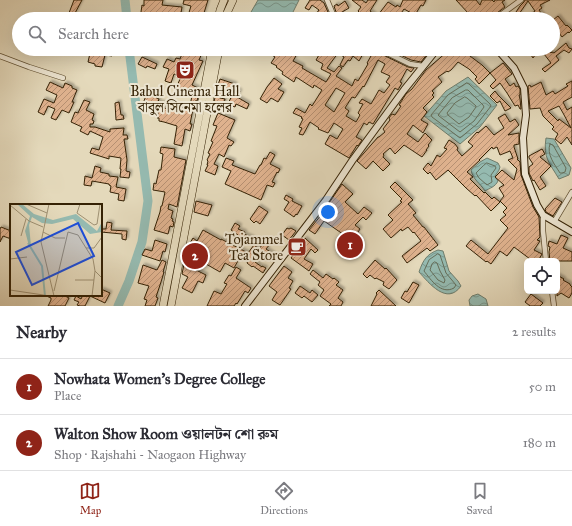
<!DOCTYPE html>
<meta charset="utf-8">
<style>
body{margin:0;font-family:"IM FELL Great Primer","Noto Serif Bengali",serif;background:#f2f2f3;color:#2b2b33}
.controls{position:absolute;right:12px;bottom:12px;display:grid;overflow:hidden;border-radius:6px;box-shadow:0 4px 16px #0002}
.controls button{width:36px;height:36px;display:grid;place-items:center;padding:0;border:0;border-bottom:1px solid #e1e1e2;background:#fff;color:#2b2b33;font:20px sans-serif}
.you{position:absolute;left:328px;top:212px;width:14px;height:14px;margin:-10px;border:3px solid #fff;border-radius:50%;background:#1a73e8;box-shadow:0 0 0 6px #1a73e833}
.badge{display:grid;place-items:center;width:26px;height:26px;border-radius:50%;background:#8f2418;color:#fff;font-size:13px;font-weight:700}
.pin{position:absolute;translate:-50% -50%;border:2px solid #fff;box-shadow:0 1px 4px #0006}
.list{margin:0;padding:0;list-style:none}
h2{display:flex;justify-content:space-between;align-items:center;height:52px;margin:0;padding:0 16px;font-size:17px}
h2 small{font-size:13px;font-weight:400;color:#7c7c81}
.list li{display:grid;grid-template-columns:26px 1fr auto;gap:12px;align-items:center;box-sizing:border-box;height:56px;padding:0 16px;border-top:1px solid #e1e1e2}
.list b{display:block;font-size:15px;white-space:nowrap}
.list p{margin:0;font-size:13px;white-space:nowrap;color:#7c7c81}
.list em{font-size:13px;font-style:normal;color:#7c7c81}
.icon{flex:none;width:22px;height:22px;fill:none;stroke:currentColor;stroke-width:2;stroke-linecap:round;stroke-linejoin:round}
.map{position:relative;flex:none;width:572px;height:306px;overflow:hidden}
.search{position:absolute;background:#fff;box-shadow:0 4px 16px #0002;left:12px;right:12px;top:12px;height:44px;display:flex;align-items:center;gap:10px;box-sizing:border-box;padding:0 14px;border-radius:22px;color:#7c7c81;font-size:15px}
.sheet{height:164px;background:#fff}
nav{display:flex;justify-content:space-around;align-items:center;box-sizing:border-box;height:56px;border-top:1px solid #e1e1e2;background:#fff;font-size:11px;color:#7c7c81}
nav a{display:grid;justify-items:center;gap:2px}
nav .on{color:#8f2418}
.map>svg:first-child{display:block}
</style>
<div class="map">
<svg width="572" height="306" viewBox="0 0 572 306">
<defs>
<pattern id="water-waves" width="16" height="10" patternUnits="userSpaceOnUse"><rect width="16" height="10" fill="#95bab0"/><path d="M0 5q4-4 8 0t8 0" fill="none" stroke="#7a978d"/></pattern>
<pattern id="building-hatch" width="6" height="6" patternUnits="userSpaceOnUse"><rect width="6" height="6" fill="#dfb28e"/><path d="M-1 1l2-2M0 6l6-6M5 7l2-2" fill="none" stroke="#b69072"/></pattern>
<filter id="shadow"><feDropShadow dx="2" dy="-2" stdDeviation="1" flood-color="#0004"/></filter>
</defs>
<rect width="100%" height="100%" fill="#e4d9bb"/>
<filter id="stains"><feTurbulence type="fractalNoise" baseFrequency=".005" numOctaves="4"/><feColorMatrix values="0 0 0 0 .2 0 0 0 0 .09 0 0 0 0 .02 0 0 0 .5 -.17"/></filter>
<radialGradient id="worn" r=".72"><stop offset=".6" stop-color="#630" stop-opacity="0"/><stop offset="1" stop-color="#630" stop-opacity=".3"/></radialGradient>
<path fill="url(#water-waves)" stroke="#6f7d6c" d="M258,0H299L291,16L288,19H247Z
M468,77L497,105L480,127L460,144L424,116L446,91Z
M546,138L554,139L571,168L569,175L559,179C549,162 543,158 546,138Z
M487,158L498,163L500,167C499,172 496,173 495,177L498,181C495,187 490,188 485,191C480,183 473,180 471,170L480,162Z
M438,250L443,251L449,271L458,281L461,286C447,306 429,283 419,272C423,260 427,254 438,250Z
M478,294L486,299L488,306H470L469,300L472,296Z"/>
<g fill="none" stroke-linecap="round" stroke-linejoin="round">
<path stroke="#656e5a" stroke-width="1" d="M467,83L469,84L490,104L491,106L477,124L460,138L432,117L431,115L448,95Z
M466,90H468L483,105L484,107L474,121L460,132L439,116L438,115L452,98Z
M465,97L467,98L476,106V107L469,117L459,124L448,115L447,113L455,103Z
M550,144L553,145L566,168L565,172L562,173H560C555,165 546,154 550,144Z
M487,163L495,166L496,168L491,175L492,182L487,185L479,178L476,173L483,166Z
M438,254L440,255L446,273L456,285L454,288C441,295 431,280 424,271L429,260Z
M435,262L437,263L440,271L445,280L444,283L438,280L430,270L432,264Z"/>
<path stroke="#95bab0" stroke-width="9" d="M125,0L127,19
M118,306L129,281L142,242L148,201L129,49"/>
</g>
<path fill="url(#building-hatch)" stroke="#352205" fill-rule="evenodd" filter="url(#shadow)" d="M74,0H82L74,15L69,13Z
M144,0H163L162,5L182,7L180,19H174L176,14L168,13L167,19H140L142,5L144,6Z
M184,0H208L203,16L211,18V19H187L191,6L183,4Z
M310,0H320L324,3L331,19H312L319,10L312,5L309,10L305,8Z
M352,0H362L366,3L368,0H377L370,11L375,15L372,19H362L364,17L358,11L361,7Z
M403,0H426L423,6L421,5L415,15L404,9L397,19H388L385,17L384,19H375L388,2L396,7L397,5L400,7Z
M456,0H476L480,5L482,0H492L494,2L495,0H505L502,2L505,7L493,16L491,19H479L477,17L474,19H471L468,15L469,14Z
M525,0H550L540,5L542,8L539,10L545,19H533L530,15L535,11L528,1L519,14L516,12L520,6L524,2Z
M345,1L349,8L337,15L334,6L337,4L338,6Z
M558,16L566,26L567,25L572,30L569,33L568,32L562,37L556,29L553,31V20Z
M566,43L569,48L572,49L569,53L564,50L556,56L559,60L545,72L542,69L551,63L544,54L543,55L538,51L533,58L529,52L531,49H546L551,53L552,52L554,53Z
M91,49H113L112,56L105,55L102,67L95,66V64L88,62Z
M184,49H202L201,52L202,53L199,60L203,61L192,85L198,88L195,96L176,88L181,77L174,74L171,83L165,81L169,69L163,67L167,59L174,62L176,58L180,59Z
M269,49H287L297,54L293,61L303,66L302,68L326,82L331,74L321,69L323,64L316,60L319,55L314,49H375L377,52L408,67L414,68L411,72L407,69L400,82L402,83L398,90L395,88L373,124L369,122L367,125L364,123L356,137L362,140L358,146L357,145L349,158L325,144L330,135L337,139L343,129L334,123L328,133L318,129L319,128L310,122L303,135L299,134L302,128L299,127L303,119L301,118L302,117L293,113L296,108L305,113L310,104L312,106L322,90L314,85L313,88L296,77L294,82L282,74L283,72L276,67L277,66L271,63L275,57L267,52ZM364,52L371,56L367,63L368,64L358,81L355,79L352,86L336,76L342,68L339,66L334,72L327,68L338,53L344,57L340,65L343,67L348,60L350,61L353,56L359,61ZM378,60L385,64L381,72L390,76L386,82L390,85L384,93L379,90L371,104L362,99L359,103L363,104L358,113L360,115L356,122L346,116L349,111L345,108L352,97L355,98L363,86L364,87ZM336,88L345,93L334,112L325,105Z
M388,49H415L420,52L422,49H431L421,62L411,60Z
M447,49H473L466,53L482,65L490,73L479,84L475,79L477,77L469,69L458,62L451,70L448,72L447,71L438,77L442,82L432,91L434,93L432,95L434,97L423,108L427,112L421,120L428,124L423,133L413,125L407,134L418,142L425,133L432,140L428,145L429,146L426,150H427L422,157L404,145L395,154L390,148L383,154L384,155L383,157L390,164L383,171L373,161L366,169L357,161L378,137H379L385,132L383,129L390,120L389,118L392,114L395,115L401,106L399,105L406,94L412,89L426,70L448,51Z
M142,57L157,64L155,69L147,66L146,68L138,64Z
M503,63L512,74L505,79L510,86L514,83L516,87L518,86L520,89V95H519L520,99L521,109H520L518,105L515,106L507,93L500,83L493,89L490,86L496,80L490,73Z
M274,78L282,84L278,89L284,92L278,102L271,98L267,103L260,99L267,87Z
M220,79L235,84L234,88L240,91L237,97L249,104L247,109L236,104L235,107L228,104L233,93L223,89L220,98L225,99L224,104L214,101L218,88H217Z
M572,81V97L563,102L567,110L572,107V145L567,137L561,144L555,139L558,134L552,129L554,127L543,116L540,108L530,109L528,86L530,85L531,87L541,82L546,95L553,91L555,94L568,86L566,84ZM559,106L563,113L571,128L559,119L558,121L548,111Z
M50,82L63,88L65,83L72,86V88L77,90L72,102H74L69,113L62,110L56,120L51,118L55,109L48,106L44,115L38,112L44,99L54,103L57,95L46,90Z
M495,91L498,95L511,108L505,111L500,101L497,103L490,96Z
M147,93L153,95L152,96L159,99L158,102L164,103L162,107L167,109L169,105L171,106L172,104L189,110L192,96L198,97L197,101H195L193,109L190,124H192L190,131L185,129L182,146L174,144L177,126L164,122L159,121V118H157L159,109L153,106L154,104L144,101Z
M84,100L90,102L86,110L94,114L92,120L94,121L93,124H90V127H95L110,132V129L124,128L123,135H127L128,139H124L127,160L126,171L130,172L129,178L120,177L121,169H120L121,158L109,156V159L90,153L92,148L99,150L103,137L90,131L88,135L80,131L82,127L71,122L75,112L78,113Z
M119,102L121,115H123L124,119L116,120L115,103Z
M218,113L235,120L227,138L234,142L231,146L229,145L224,157L219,154L214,164L218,166L215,175L205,171L208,165H207L208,161L207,160L210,154L208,153L213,142L211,141L217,126L213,125Z
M505,114L510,122L515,119L519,125L508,135L519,133V144L514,145V147L518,159H517L520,162L521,175L533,207L539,217L540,237L537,240L540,241L534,250L542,254L538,261H534L530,259L514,247L507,256L500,251L491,264L487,261L486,262L466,246L471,240L488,254L508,228L500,220L506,215L503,212L507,208L500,201L504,196L499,188L504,185L495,177L502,170L514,180L517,169L508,160L513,158L510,151L500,155L497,147L493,149L492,147L479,160H480L467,172L473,177L470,179L484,193L485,192L492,199L494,197L500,202L491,211L476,195L475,196L466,188L448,170L436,180L430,172L428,174L423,169L428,163L431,166L437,155L440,157L447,149L444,148L449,140L455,144L458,148L457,150L462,156L473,146L468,142L477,132L478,133L486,126L494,135L504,128L498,118Z
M161,147L175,149L174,157L186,160L177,207L169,204L168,209L173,211L171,218L173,219L172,221L174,222L173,227L170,226L168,234L154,230L160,212L161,206H162L165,192L153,190L154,183L156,184L159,170H161L163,154L160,153Z
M542,149L545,154L540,157L551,166L540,177L546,186L540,190L534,180L533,181L529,173V167L533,164L529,158V156Z
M270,152L275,155L270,164L280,169L278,173L277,172L272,182L275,183L273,187L267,185L261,200L225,184L231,171L222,167L226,158L234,161L232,165L255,174L260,165H261L264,158L266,159Z
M95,166L101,168L100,172L109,174V176L118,177L116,187L126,189L124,201L118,200L119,194L110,192L111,186L109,185V184L92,181L91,186L84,185L85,176L92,178Z
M395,182L413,200L408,204L416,213L413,215L423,227H424L438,245L430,251L427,248L407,263L402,256L421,241L414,232L413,233L408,227L402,231L401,229L391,238L383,229L393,220L388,215L402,202L400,201L402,199L390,187Z
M342,184L353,194L345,202L358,214L364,207L372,213L366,220L363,217L355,225L360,229L356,235L360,238L345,256L340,252L350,239L324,221L315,234L309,230L330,204L329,203Z
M286,195L293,199L292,201L302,206L297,215L296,214L294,217L284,210L289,202L284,199Z
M555,198L562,202L553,216L546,212L545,209Z
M196,201L212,205L208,216L194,212Z
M259,206L268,212L260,224L256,221L254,223L250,219Z
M107,222L112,223L111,230L127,231L126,240L122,239V234L101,232V229H106Z
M235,223L240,226L238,229L245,232L244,234L253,238L250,244L237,236L238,235L231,230Z
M1,227L11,231V239L3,236L0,242V229Z
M287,228L289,229L291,228L296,231L289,240L282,235Z
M203,230L221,240V239L248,253L254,245L259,249L265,241L270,244L266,249L275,255L271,261L262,254L255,262L262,267V266L266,268L263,273L253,266L252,267L247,263L248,261L240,257L234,268L225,263L220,272L199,260L194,269L206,275L203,283L198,281L192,293L182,288L188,277L182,274L184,264L194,246L190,243L193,238L197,241Z
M561,235L568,238L563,248L572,252V261H550L549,252L550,247L548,246L549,241L557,244Z
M305,238L318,250L315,253L311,249L304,259L313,264L309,271L291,258L297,250L295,248L298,244L299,245Z
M155,240L167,244L165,252L163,251L160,261L142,255L145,249L152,251Z
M162,260L166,262L163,272H164L161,282L156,297L158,298L155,306H145L147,300L144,299L149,286L138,283L143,265L157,270Z
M375,260L385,269L386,268L397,280L389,289L383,285L384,282L376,278L375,279L370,275L367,278L363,274Z
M284,266L292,272L288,278L293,281L289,288L291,289L280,305L272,300L277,292L269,286Z
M236,267L241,270L236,278L251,288L248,293L245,291L237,304L236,303L234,306H207L214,291L221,294L227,284L224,283L229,275L231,276Z
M313,270L323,278L326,274L333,279L334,278L339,282L336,285L343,290L338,298L343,302L341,306H329L331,304L320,296L324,290L318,285L320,282L310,274Z
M557,275L564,279L563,280L570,284V285L572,287V293L569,298L561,293L557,296Z
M413,282L419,285L409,303L401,298L405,291L407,292Z
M300,286L310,293L312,290L318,295L312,302L304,296L302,298L295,293Z
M101,289L110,293L105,303L90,296L85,306H80L77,305L79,302L74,300L76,296L81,299L83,295H101Z
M379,290L396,306H371L377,294L376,293Z
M531,294L543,303L540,306H530L525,302Z
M44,295H63L69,298L65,306H48L51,300V298Z"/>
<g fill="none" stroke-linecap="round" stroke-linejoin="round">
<defs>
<path id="street" d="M327,0L335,19
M495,19L521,0
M379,49L410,64L423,66
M0,56L29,67L63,78
M543,215V231L546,261
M554,222L572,192
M552,291L554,306"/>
<path id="secondary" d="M497,49L514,68L524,88L526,115L523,138L525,174L537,205L543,215L572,232
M245,306L326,200L352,161L404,90L437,49"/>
<path id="primary" d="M218,19L220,10L224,0
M226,19L227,13L233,0
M163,306L212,49
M171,306L219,49"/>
</defs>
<use href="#street" stroke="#615032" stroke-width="6"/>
<use href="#secondary" stroke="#352205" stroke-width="8"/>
<use href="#primary" stroke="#352205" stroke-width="8"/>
<use href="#street" stroke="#ede6d3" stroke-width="4.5"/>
<use href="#secondary" stroke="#ede6d3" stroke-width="6"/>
<use href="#primary" stroke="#e4d9bb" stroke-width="7"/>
</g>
<defs>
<symbol id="theatre-square" viewBox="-11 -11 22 22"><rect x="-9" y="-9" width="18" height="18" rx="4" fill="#8f2418" stroke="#ede6d3"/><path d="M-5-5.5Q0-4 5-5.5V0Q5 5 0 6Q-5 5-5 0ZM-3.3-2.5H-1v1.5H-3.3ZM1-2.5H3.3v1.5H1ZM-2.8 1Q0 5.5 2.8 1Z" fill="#fff"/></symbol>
<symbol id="cafe-square" viewBox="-11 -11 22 22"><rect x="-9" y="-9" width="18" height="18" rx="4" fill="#8f2418" stroke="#ede6d3"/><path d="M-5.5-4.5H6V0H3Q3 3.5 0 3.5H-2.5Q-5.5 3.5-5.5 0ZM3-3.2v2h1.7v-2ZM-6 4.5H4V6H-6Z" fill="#fff"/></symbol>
</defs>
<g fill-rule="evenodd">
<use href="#theatre-square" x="174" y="59" width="22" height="22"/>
<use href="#cafe-square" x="286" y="236" width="22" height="22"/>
</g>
<g text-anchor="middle" stroke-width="4" stroke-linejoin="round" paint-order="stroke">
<g font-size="14" fill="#352205" stroke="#ede6d3">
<text x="185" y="96">Babul Cinema Hall<tspan x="185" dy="16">বাবুল সিনেমা হলের</tspan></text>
<text x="283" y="244" text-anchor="end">Tojammel<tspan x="283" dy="16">Tea Store</tspan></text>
</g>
</g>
<g transform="translate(10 204)">
<rect width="92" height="92" fill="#e4d9bb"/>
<path d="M7,0H12L24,10L43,16L66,10L87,27L92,18V28L80,30L63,15L42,20L32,19L22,13L19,21L21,42H19L15,27L20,12Z" fill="#95bab0"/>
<path fill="none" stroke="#95bab0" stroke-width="2" d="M18,39L32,62L35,92"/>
<path fill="none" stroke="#9e9072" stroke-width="1" d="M16,0L37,9M39,0L31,38L44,92M70,0L67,9L84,21L87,20L90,0M0,1L19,17L33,23M33,28L45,34H55M11,32L16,15M76,44L83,55L85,67L92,74M0,55L17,53M65,76H84M0,86L40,92M44,87L58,28L68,31L76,44H84L92,33M82,92L85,67"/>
<path fill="#1d4ed8" fill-opacity="0.15" stroke="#1d4ed8" stroke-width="2" d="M68,19L84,52L22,81L6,48Z"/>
<rect width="92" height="92" fill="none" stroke="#352205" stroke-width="2"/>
</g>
<rect width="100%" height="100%" filter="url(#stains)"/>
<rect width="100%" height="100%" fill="url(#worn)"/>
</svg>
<div class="controls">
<button><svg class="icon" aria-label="locate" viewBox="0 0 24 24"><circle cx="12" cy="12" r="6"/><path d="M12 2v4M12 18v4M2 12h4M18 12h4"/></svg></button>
</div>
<div class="you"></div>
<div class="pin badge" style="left:350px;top:245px">1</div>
<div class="pin badge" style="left:195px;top:256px">2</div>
<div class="search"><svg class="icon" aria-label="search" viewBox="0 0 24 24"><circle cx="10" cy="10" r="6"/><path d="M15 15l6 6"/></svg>Search here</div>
</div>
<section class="sheet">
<h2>Nearby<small>2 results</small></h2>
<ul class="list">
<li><span class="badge">1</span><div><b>Nowhata Women's Degree College</b><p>Place</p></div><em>50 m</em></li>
<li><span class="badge">2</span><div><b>Walton Show Room ওয়ালটন শো রুম</b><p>Shop · Rajshahi - Naogaon Highway</p></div><em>180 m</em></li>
</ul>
</section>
<nav>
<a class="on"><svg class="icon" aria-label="map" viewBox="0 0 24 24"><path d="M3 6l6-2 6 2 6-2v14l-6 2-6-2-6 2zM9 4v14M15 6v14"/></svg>Map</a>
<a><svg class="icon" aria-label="directions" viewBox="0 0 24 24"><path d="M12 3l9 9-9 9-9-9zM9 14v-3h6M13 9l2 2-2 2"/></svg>Directions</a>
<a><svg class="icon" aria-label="saved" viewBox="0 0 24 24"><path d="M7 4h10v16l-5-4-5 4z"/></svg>Saved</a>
</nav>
